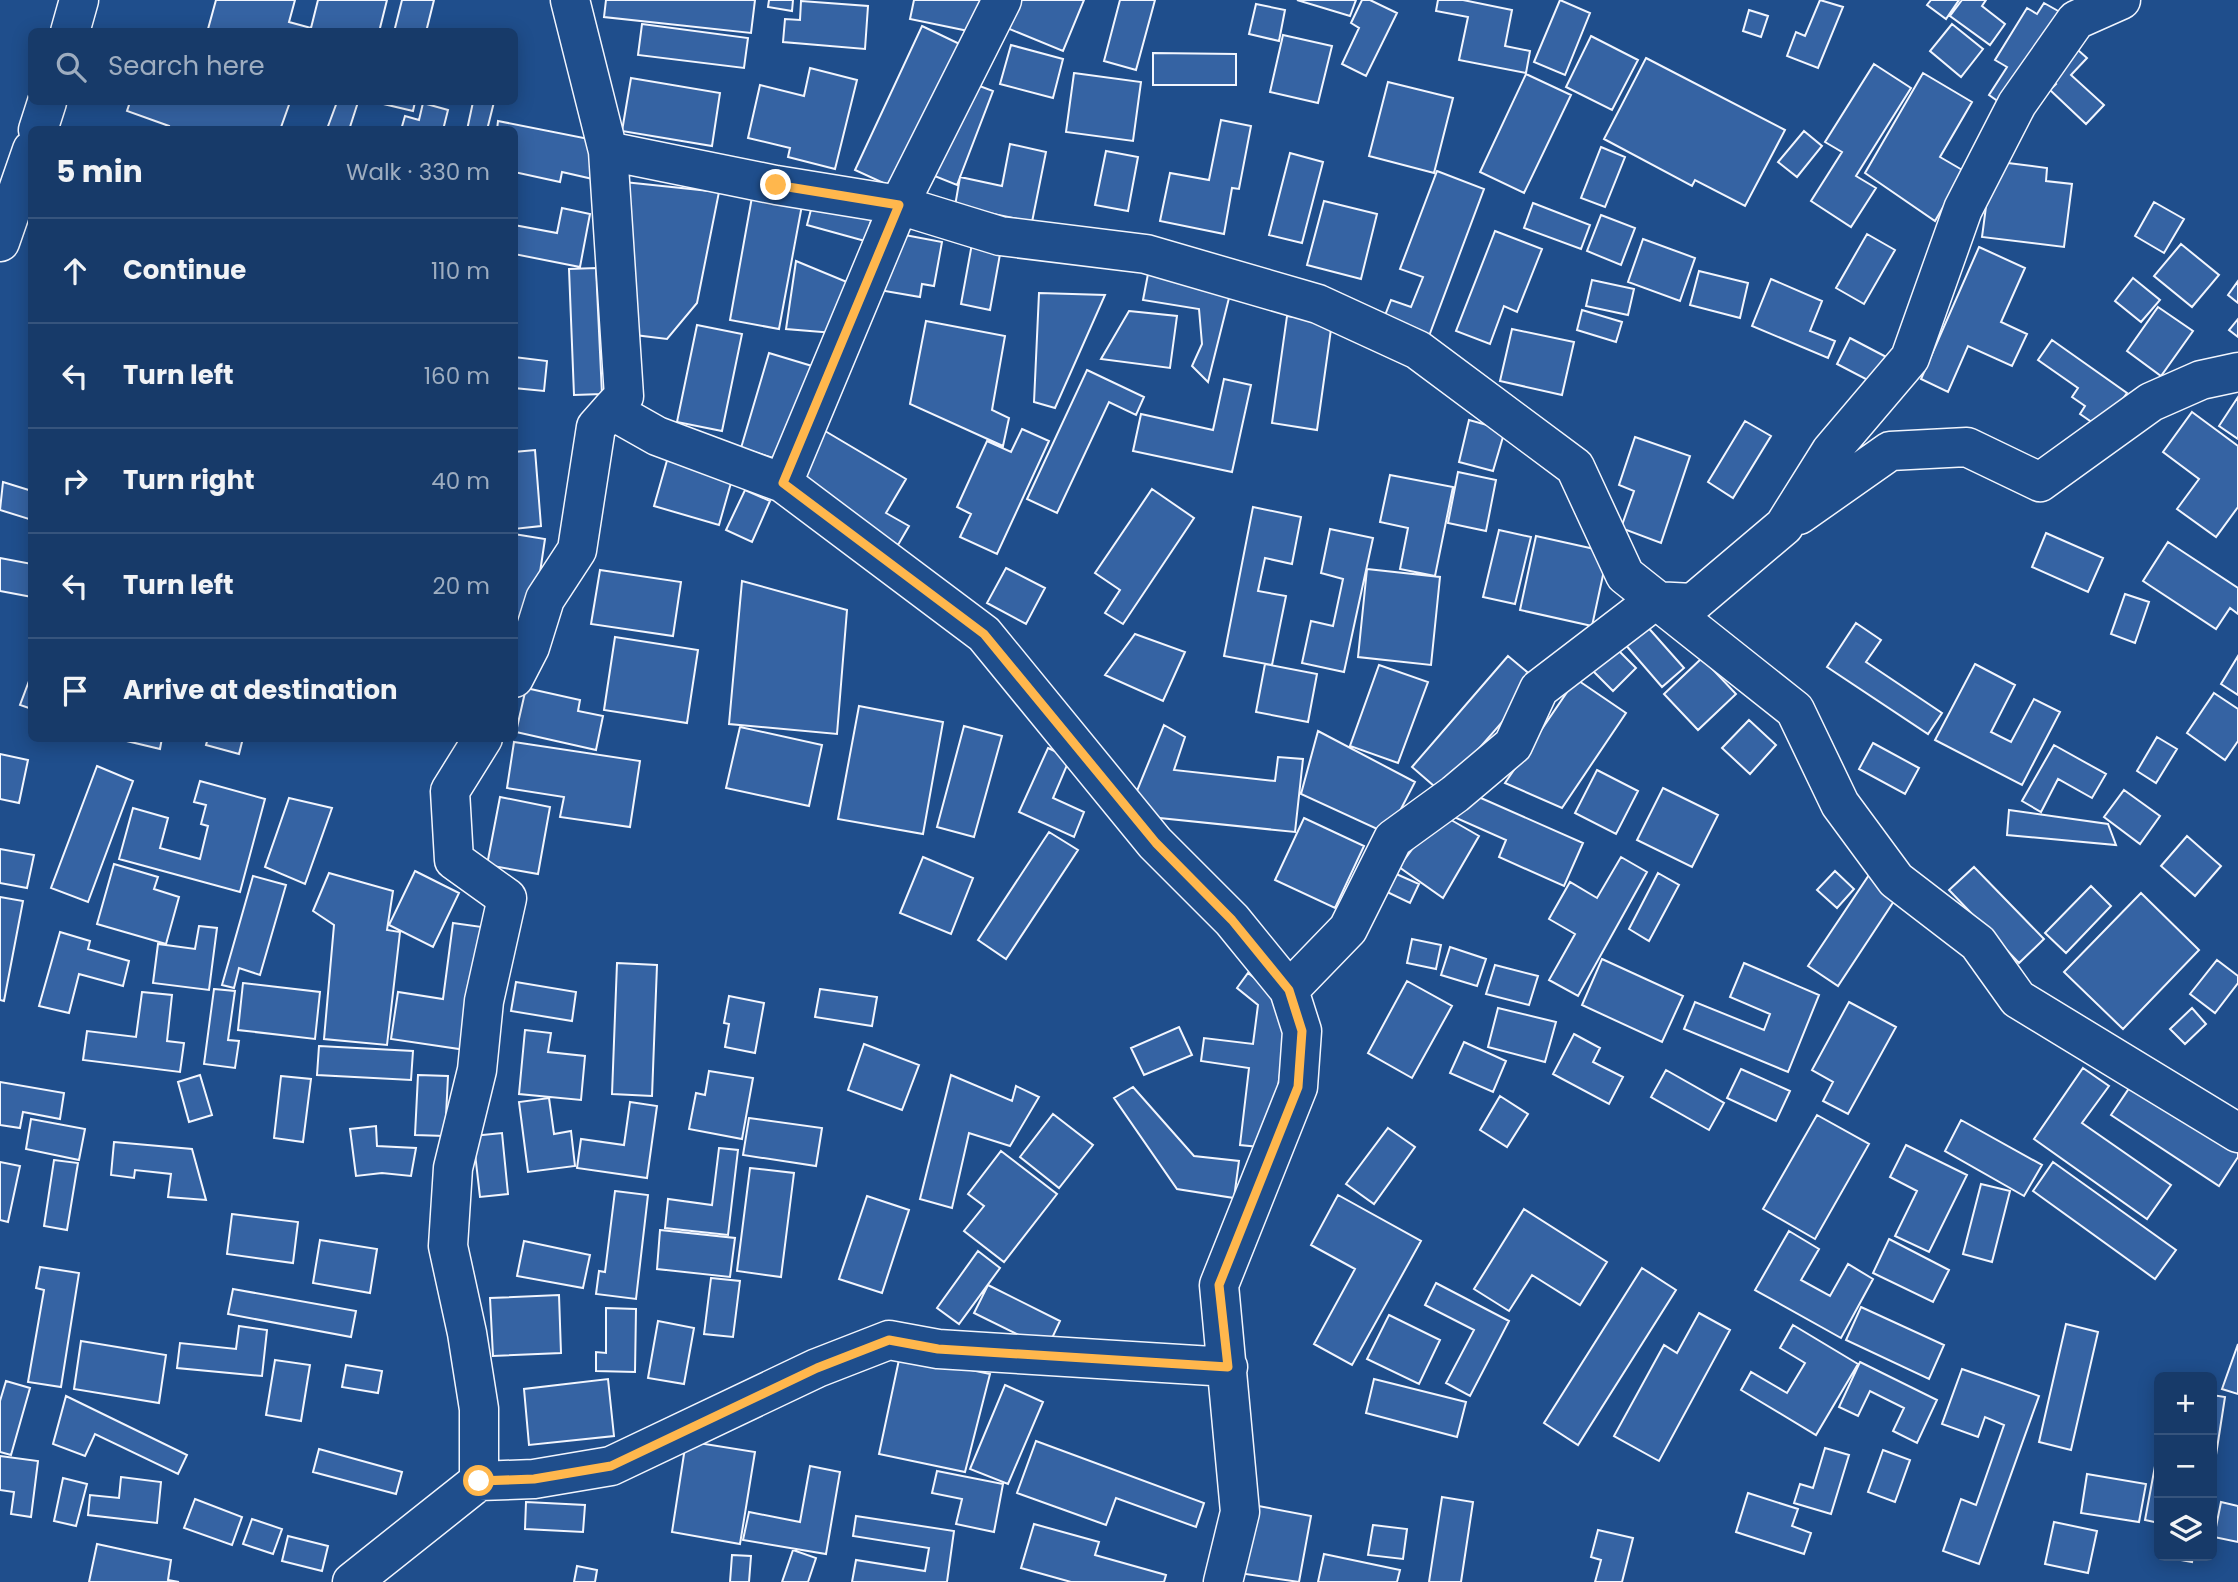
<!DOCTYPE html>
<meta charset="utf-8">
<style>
body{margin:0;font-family:Poppins,sans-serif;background:#244571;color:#f1f3f6}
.controls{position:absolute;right:21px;bottom:21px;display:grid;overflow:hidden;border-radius:10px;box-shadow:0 4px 18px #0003}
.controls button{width:63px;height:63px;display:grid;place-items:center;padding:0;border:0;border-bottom:2px solid #36547d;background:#173a69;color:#f1f3f6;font:35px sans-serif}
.stop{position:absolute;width:21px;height:21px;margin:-16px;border:5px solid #ffb74d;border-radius:50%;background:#fff}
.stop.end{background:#ffb74d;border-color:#fff;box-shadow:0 2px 7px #0008}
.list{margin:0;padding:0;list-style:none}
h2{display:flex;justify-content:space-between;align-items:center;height:91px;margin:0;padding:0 28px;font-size:30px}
h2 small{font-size:23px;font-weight:400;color:#9eadc0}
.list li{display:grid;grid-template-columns:46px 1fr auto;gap:21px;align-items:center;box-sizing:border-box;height:105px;padding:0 28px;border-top:2px solid #36547d}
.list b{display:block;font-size:26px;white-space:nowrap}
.list em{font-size:23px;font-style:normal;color:#9eadc0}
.icon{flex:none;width:38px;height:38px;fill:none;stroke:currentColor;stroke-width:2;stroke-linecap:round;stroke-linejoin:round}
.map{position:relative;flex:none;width:2238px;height:1582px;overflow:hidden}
.search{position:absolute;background:#173a69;box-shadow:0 4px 18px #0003;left:28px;top:28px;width:490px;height:77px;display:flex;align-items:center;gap:18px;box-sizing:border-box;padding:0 24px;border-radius:10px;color:#9eadc0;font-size:26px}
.panel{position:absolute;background:#173a69;box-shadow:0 4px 18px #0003;left:28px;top:126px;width:490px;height:616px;border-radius:10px}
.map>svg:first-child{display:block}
</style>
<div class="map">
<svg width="2238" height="1582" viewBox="0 0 2238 1582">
<rect width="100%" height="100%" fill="#1f4e8c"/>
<path fill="#3563a3" stroke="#f2f6ff" stroke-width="2" d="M216,0H295L289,22L311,28L318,0H387L379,32H219L208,29Z
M402,0H434L426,32H394Z
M606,0H755L751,33L604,17Z
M769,0H793L792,11L768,7Z
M914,0H985L978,33L910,19Z
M1018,0H1084L1063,51L1007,28Z
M1120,0H1155L1136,70L1104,61Z
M1297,0H1356L1350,16Z
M1362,0H1370L1397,13L1366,76L1342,64L1359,28L1351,23Z
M1438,0H1463L1512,10L1505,46L1530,51L1526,73L1459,60L1468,17L1436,11Z
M1560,0L1590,13L1565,75L1534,62Z
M1820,0L1843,7L1818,68L1787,56L1796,32L1805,36Z
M1931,0H1959L1946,19L1927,5Z
M1962,0H1986L1982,6L2005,24L1990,45L1950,16Z
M801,1L868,6L865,49L783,42L785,19L800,20Z
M2044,3L2060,12L2002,104L1989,95L2007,67L1995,60L2027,8L2037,14Z
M1256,4L1285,10L1279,41L1249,34Z
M1749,10L1768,16L1761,37L1743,31Z
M642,24L748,38L744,68L638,55Z
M1952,24L1983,49L1961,77L1930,51Z
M922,26L968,48L903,192L855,170Z
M1283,35L1332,46L1318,103L1270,92Z
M1591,36L1638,60L1612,110L1566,87Z
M2070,43L2087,58L2071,75L2104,105L2086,124L2050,90L2056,84L2043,72Z
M1011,45L1063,59L1053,98L1000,84Z
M1153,53L1236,54V85H1153Z
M1646,58L1785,130L1745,206L1695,180L1692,186L1604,139Z
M1874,64L1911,88L1856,176L1876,188L1851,227L1811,201L1842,152L1825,142Z
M810,68L857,80L835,169L788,157L790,148L748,138L760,85L804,96Z
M1074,73L1141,82L1133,141L1066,132Z
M1923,73L1972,102L1940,157L1964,171L1935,221L1865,173Z
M1526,74L1571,95L1524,193L1480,172Z
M631,78L720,93L712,146L622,131Z
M969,82L993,91L957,185L932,175Z
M1388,82L1453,98L1434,173L1369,156Z
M130,102H290L280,130H168L169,126L127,111Z
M334,102H358L349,130L327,129L337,102Z
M375,102H415L413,111Z
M473,102H494L487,130H467Z
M423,103L448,110L443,130H401L405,116L419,120Z
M1221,120L1251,126L1239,189L1232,188L1224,234L1160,221L1170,173L1209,180Z
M498,121L604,142L597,180L562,172L560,182L514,172V130H497Z
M1804,131L1822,146L1797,177L1778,162Z
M1010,144L1046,152L1032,222L955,206L960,177L1002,186Z
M1601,147L1625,157L1605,207L1581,198Z
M1106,151L1138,157L1128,211L1095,205Z
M1290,153L1323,162L1302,243L1269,235Z
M1992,161L2047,168L2046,181L2072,184L2064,247L1982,237Z
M1437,171L1484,189L1429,336L1384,318L1391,300L1411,307L1423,277L1400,269Z
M624,182L719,192L697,303L667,339L635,335Z
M752,197L802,205L779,329L730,320Z
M814,198L873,214L865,241L807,225Z
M1324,201L1377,214L1361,279L1307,265Z
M2154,202L2184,219L2164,253L2135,236Z
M1533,203L1590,225L1581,249L1524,228Z
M562,208L590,214L580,267L514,254V225L557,233Z
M1601,215L1635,228L1621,265L1587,251Z
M1495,231L1542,249L1517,312L1504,306L1490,344L1456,331Z
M889,232L942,242L934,286L922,284L920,297L879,290Z
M1867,234L1895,250L1864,304L1836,288Z
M973,238L1002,243L990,310L961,304Z
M1643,239L1695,258L1680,301L1628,282Z
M2181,244L2219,275L2192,307L2154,276Z
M1979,247L2025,268L2001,322L2027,334L2012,366L1968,346L1948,392L1921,379Z
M796,261L859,287L834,333L786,329Z
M596,268L602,394L574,395L569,269Z
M1699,271L1748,283L1740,318L1690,305Z
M1148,274L1204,284L1229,298L1208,382L1192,366L1202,344L1199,309L1143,300Z
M2133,278L2160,300L2141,322L2115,301Z
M1771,279L1822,301L1810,331L1835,341L1828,358L1752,326Z
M1592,280L1634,289L1628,315L1586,306Z
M2238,281V303L2228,295Z
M1039,293L1105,295L1055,408L1034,402Z
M2158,307L2193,331L2161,376L2127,351Z
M1582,310L1622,322L1616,342L1577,330Z
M1129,311L1177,316L1170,368L1101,359Z
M1287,316L1332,322L1317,430L1272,423Z
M2238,319V337L2229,330Z
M926,321L1005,336L992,410L1009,418L1003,446L910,404Z
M697,325L742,334L722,431L677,422Z
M1512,329L1574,342L1562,395L1500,381Z
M1850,338L1894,361L1881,387L1837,364Z
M2052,340L2127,393L2102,429L2080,414L2085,406L2072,397L2078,388L2038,360Z
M769,353L812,366L783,461L741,448Z
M514,357L547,361L544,391L514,388Z
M1087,370L1144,397L1136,415L1109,402L1057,513L1027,499Z
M1224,379L1251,385L1232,472L1133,451L1141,414L1213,430Z
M2238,397V439L2219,426Z
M2192,412L2238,446V507L2216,537L2177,509L2199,479L2163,452Z
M1469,420L1505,430L1493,471L1459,462Z
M1745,421L1771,436L1733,498L1708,482Z
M820,428L906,479L886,513L909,526L898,545L789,481Z
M1022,429L1049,441L997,554L960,537L971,514L957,507L987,441L1011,452Z
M1635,437L1690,456L1661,543L1621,528L1634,491L1619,485Z
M535,450L541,526L514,529V452Z
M668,457L733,476L719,525L654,506Z
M1458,472L1496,480L1486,531L1448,523Z
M1390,475L1453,487L1435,576L1400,569L1408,528L1380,522Z
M3,482L32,491V520L0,510Z
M1152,489L1194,518L1123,624L1105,613L1120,590L1095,573Z
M745,490L770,501L752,542L726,530Z
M1253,507L1301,517L1292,564L1265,558L1258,591L1286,596L1272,665L1224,656Z
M1330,529L1373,538L1344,672L1302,663L1311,621L1333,626L1343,579L1321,573Z
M1499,530L1531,537L1515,604L1483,597Z
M2046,533L2103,558L2088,592L2032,567Z
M514,534L545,539L532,626L514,623Z
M1536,536L1608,552L1592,626L1520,610Z
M2168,542L2238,588V614L2230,608L2216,629L2143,581Z
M0,558L32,564V597L0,591Z
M1006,568L1045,588L1026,624L987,603Z
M1367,569L1440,577L1431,665L1358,657Z
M600,570L681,582L673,636L591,624Z
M742,581L847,610L837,734L729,724Z
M2125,594L2149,602L2135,643L2111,634Z
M1856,623L1881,640L1866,662L1942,713L1928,734L1827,667Z
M1645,624L1684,668L1662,687L1624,643Z
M1135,634L1185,652L1163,701L1105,675Z
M615,637L698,650L687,723L604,710Z
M1613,645L1636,668L1613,691L1590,668Z
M1508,656L1538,681L1441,792L1412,767Z
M2238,656V695L2221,684Z
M1702,658L1736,694L1698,730L1664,694Z
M1265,664L1317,674L1308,722L1256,712Z
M1975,664L2015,685L1991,732L2011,742L2034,699L2060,712L2022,785L1935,740Z
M1379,665L1428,682L1398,763L1350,746Z
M32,673V709L20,705Z
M1576,679L1626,713L1562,808L1505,783Z
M526,688L580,700L578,711L603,716L596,750L516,732Z
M2214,693L2238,709V741L2225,760L2187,733Z
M859,706L943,722L923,834L838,819Z
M1749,720L1776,745L1750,774L1722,748Z
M1164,725L1185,737L1174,770L1275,781L1278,757L1303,759L1295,832L1150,817L1134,798Z
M964,726L1002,736L974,837L937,827Z
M740,727L822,745L809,806L726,788Z
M1318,731L1415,782L1388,834L1301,794Z
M2157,737L2177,749L2156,783L2137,771Z
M114,738H162L160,749Z
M208,738H243L239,754L206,745Z
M514,742L640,761L630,827L560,817L564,797L507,788Z
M1873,743L1919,768L1905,794L1859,769Z
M2054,745L2106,774L2092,798L2058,779L2041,812L2022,801Z
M1048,748L1070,758L1053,798L1084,812L1074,837L1019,812Z
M0,754L28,760L19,803L0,799Z
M97,766L133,781L88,902L51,888Z
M1597,770L1638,791L1616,834L1575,813Z
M200,781L265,799L240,892L119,859L133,808L168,818L160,848L200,859L208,826L201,824L206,805L194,802Z
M1663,788L1718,815L1692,867L1637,840Z
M2124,790L2160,816L2140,844L2104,817Z
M1465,791L1583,843L1564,886L1499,857L1506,840L1454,817Z
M500,797L550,807L538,874L487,865Z
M289,798L332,808L305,884L265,867Z
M2009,810L2108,824L2116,845L2007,835Z
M1439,813L1479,836L1443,898L1399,867Z
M1304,818L1364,846L1335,908L1275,880Z
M1049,832L1078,850L1006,959L978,940Z
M2187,836L2221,866L2195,896L2161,866Z
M0,849L34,855L27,888L0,883Z
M923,857L973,878L951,934L900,913Z
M1621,857L1647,872L1578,996L1549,980L1575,934L1549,919L1570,882L1597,898Z
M114,864L158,877L154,889L179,897L166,944L97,924Z
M1974,867L2044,939L2019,963L1949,890Z
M415,871L459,893L433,947L389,925Z
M1835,871L1854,889L1837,908L1817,890Z
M329,873L393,891L387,930L400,932L387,1045L324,1039L334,925L313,911Z
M1394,873L1419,884L1410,903L1385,891Z
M1658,873L1679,885L1649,941L1629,929Z
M1869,875L1898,895L1838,986L1808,966Z
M253,876L286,885L260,975L239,968L234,988L222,985Z
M2091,886L2111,906L2066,953L2045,933Z
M2141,893L2199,950L2123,1029L2064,972Z
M0,897L23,901L4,1001L0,1000Z
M453,923L482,927L466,1050L391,1039L398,992L443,999Z
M199,926L217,928L209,990L153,983L158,944L195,949Z
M60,932L90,941L88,949L129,961L123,986L79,974L69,1013L39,1006Z
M1412,939L1441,945L1436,969L1407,963Z
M1450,947L1486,959L1477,986L1441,975Z
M1602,959L1683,996L1662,1042L1582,1005Z
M2217,960L2238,976V983L2215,1013L2190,994Z
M617,963L657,965L652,1096L612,1094Z
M1744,963L1819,995L1788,1072L1684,1029L1695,1002L1764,1030L1770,1014L1730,997Z
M1495,965L1538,976L1529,1005L1486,994Z
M1248,973L1290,1005L1269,1148L1240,1145L1249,1068L1201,1061L1204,1038L1253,1044L1258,1005L1237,988Z
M1407,981L1452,1006L1412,1078L1368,1053Z
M516,982L576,992L572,1021L511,1011Z
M243,983L320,992L315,1039L238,1030Z
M214,989L235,991L228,1040L239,1041L235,1068L204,1064Z
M820,989L877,997L872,1026L815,1017Z
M142,992L172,995L167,1041L184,1043L180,1072L83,1060L87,1031L136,1037Z
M729,996L764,1003L755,1053L725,1047L729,1024L724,1023Z
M1849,1002L1896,1027L1848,1114L1823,1101L1833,1082L1812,1070Z
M1498,1008L1556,1022L1545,1062L1488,1047Z
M2192,1008L2206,1024L2185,1044L2170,1029Z
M1179,1027L1192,1055L1144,1075L1131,1048Z
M525,1030L551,1033L548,1052L585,1056L581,1100L519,1094Z
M1574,1034L1600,1048L1593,1062L1623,1077L1609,1104L1553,1074Z
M1464,1042L1506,1061L1493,1092L1450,1073Z
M864,1044L919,1065L902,1110L848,1090Z
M319,1046L413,1051L411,1080L317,1075Z
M2083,1068L2109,1086L2082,1123L2171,1185L2147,1219L2034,1139Z
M1741,1069L1790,1091L1776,1121L1727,1098Z
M1666,1070L1724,1103L1709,1130L1651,1097Z
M709,1071L753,1078L742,1139L689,1129L696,1093L705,1095Z
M200,1075L212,1115L189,1122L178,1082Z
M418,1075L448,1076L445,1136L415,1135Z
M951,1075L1012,1101L1016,1086L1039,1097L1010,1146L969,1133L952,1208L920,1199Z
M281,1076L311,1079L303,1142L274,1138Z
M2134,1081L2238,1150V1157L2219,1186L2111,1115Z
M0,1082L64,1093L60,1119L23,1112L20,1128L0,1125Z
M1133,1087L1194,1156L1239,1161L1234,1198L1177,1189L1114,1098Z
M1500,1096L1528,1114L1507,1147L1480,1130Z
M549,1098L554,1134L571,1131L575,1166L528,1172L519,1102Z
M630,1102L657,1106L647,1178L577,1168L581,1139L624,1145Z
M1053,1114L1093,1145L1059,1188L1020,1157Z
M1817,1115L1869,1144L1815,1239L1763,1209Z
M749,1118L822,1128L816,1166L743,1155Z
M31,1119L85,1129L79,1160L26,1149Z
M1961,1120L2042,1165L2024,1196L1945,1151Z
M376,1126L377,1146L416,1148L411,1176L382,1173L356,1176L350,1129Z
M1388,1128L1415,1147L1374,1204L1346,1184Z
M502,1133L508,1194L480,1197L473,1136Z
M114,1142L192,1149L206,1200L168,1197L171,1174L135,1170L134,1178L111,1175Z
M1906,1145L1967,1175L1929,1252L1895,1236L1917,1191L1890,1177Z
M719,1148L738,1150L728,1235L665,1228L668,1199L712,1205Z
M1001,1151L1057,1194L1004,1262L964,1231L984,1206L968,1194Z
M54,1160L78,1163L67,1230L44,1226Z
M0,1162L20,1166L8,1222L0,1220Z
M2053,1162L2176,1250L2155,1279L2033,1191Z
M750,1168L794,1173L781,1277L737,1271Z
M1981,1184L2010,1191L1992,1262L1963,1254Z
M615,1191L648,1195L636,1299L596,1294L599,1271L605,1272Z
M1338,1195L1421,1241L1352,1365L1314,1344L1355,1269L1311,1245Z
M867,1196L909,1210L882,1293L839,1279Z
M1524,1209L1607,1262L1580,1305L1532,1275L1509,1311L1474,1289Z
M232,1214L298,1222L293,1263L227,1254Z
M660,1230L735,1238L730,1277L657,1269Z
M1789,1231L1819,1249L1801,1280L1830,1296L1848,1264L1873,1279L1841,1338L1755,1290Z
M1889,1239L1949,1270L1933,1302L1873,1273Z
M320,1240L377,1249L370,1293L313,1283Z
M524,1241L590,1255L583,1288L517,1276Z
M978,1251L1000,1268L959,1324L937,1308Z
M40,1267L79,1273L61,1387L28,1382L44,1290L36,1288Z
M1642,1268L1676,1290L1578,1445L1544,1423Z
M711,1278L740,1281L733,1337L704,1334Z
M1436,1283L1509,1321L1470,1396L1446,1383L1474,1330L1425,1305Z
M988,1285L1060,1321L1047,1349L974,1313Z
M233,1289L356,1311L351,1337L228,1314Z
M559,1295L561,1353L493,1356L490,1298Z
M1861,1307L1944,1345L1929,1379L1846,1340Z
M606,1308L636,1309L635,1372L596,1371V1352L606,1353Z
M1699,1313L1730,1330L1659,1461L1614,1436L1664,1345L1677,1353Z
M1389,1315L1440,1340L1419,1384L1367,1359Z
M658,1321L694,1328L684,1384L648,1378Z
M2066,1324L2098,1332L2071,1450L2039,1442Z
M1793,1325L1858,1364L1816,1435L1741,1390L1751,1372L1787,1393L1805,1363L1780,1348Z
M239,1326L267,1330L262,1376L177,1368L180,1343L236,1349Z
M81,1341L166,1355L159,1403L74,1389Z
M2238,1344V1394L2222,1389Z
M900,1355L990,1374L965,1472L879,1454Z
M275,1360L310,1365L301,1421L266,1415Z
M1860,1362L1937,1400L1917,1443L1893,1431L1904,1408L1870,1391L1858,1416L1839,1407Z
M346,1365L382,1371L378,1393L342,1387Z
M1962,1369L2039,1396L1979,1564L1943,1551L1961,1499L1976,1505L2004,1425L1985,1417L1978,1437L1942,1424Z
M608,1379L614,1436L529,1445L524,1389Z
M1374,1379L1466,1402L1457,1437L1366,1413Z
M6,1381L30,1388L11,1455L0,1452V1401Z
M1005,1385L1043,1402L1008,1484L970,1469Z
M2212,1395L2225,1397L2216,1455H2212Z
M66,1396L187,1455L178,1474L95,1434L85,1456L53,1444Z
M686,1441L755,1452L740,1544L672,1532Z
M1036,1441L1204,1503L1196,1527L1116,1498L1106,1525L1017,1493Z
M1825,1448L1849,1455L1831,1514L1794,1503L1800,1484L1813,1488Z
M319,1449L402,1472L396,1494L313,1472Z
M1883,1450L1910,1460L1895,1502L1868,1492Z
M0,1456L38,1461L31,1517L11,1514L14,1492L0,1490Z
M810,1466L840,1472L826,1554L743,1540L749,1512L800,1522Z
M2155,1466H2159V1523L2145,1520Z
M937,1471L1003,1484L994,1532L956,1524L962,1499L932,1493Z
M2087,1474L2146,1484L2139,1522L2081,1513Z
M121,1477L161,1482L157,1523L88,1515L90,1495L119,1498Z
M63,1478L87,1484L76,1526L54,1521Z
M1748,1493L1798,1509L1792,1526L1811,1533L1804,1554L1736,1532Z
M1442,1497L1473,1502L1461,1582H1429Z
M195,1499L242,1517L232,1545L184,1528Z
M526,1502L585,1505L583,1532L525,1529Z
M2221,1502L2238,1506V1542L2214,1537Z
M1253,1505L1311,1516L1299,1582L1239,1573Z
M856,1516L954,1531L947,1582H852L856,1560L925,1571L929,1548L853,1536Z
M252,1519L282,1529L273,1554L243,1544Z
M2054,1522L2097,1531L2088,1573L2045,1564Z
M1034,1524L1099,1542L1095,1555L1166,1575L1164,1582H1071L1021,1568Z
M1373,1525L1407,1529L1403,1559L1368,1555Z
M1598,1530L1633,1538L1622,1582H1595L1601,1560L1591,1557Z
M288,1536L328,1546L322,1571L282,1561Z
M97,1544L171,1560L168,1580L179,1582H89Z
M793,1550L816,1558L808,1582H782Z
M1324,1554L1400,1570L1397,1582H1318Z
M732,1555L751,1556L749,1582H730Z
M2159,1555V1556H2193L2192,1562L2159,1556Z
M577,1566L597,1570L595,1582H574Z"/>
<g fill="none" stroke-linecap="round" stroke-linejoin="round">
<defs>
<path id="minor" d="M570,0L608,151L624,396L611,410L657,436L783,483L984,634L1155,843L1232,920L1289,990L1302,1031L1298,1087L1219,1285L1240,1512L1223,1582
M70,32L79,0
M38,130L47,102
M608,151L776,185L899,205L1000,236L1146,254L1318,304L1418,350L1575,467L1625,575L1795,710L1840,804L1896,880L1978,943L2018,999L2238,1133
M0,242L32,150
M783,483L899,205L1002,0
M1799,515L1890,451L1967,447L2040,482L2151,402L2201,380L2238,372
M514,678L530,647L545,599L577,550L596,427L611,410
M1289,990L1348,929L1393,839L1455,794L1513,745L1539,689L1654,601L1693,603L1784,526L1831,451L1910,358L1963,209L2017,104L2076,20L2121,0
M479,1481V1409L467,1333L448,1246L453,1168L477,1070L484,1001L507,898L454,860L450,791L483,738
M352,1582L479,1481L534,1479L611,1466L817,1368L889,1340L938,1349L1228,1367"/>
</defs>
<use href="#minor" stroke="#f2f6ff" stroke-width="41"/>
<use href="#minor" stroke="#1f4e8c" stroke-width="38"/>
</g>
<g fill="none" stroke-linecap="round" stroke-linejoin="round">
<path stroke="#ffb74d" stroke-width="9" d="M479,1481L534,1479L611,1466L817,1368L889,1340L938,1349L1228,1367L1219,1285L1298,1087L1302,1031L1289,990L1232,920L1156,843L984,634L783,483L899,205L776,185"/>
</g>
</svg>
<div class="controls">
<button>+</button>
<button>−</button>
<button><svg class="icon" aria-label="layers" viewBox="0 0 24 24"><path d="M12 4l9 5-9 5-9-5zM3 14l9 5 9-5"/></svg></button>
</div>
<div class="stop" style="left:479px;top:1481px"></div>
<div class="stop end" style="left:776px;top:185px"></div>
<div class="search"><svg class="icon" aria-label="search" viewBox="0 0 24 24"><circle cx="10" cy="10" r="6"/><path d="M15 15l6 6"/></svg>Search here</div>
<section class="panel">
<h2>5 min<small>Walk · 330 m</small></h2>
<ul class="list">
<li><svg class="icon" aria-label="ahead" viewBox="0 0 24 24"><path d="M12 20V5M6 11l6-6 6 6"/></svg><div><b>Continue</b></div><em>110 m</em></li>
<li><svg class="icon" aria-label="left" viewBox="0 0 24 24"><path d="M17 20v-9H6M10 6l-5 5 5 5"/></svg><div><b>Turn left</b></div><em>160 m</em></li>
<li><svg class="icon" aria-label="right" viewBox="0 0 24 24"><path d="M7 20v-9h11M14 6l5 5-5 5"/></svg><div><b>Turn right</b></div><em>40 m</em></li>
<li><svg class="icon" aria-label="left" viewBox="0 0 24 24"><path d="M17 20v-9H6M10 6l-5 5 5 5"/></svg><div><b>Turn left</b></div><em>20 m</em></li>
<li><svg class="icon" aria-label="arrive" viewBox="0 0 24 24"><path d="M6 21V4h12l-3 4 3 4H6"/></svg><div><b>Arrive at destination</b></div></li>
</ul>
</section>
</div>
